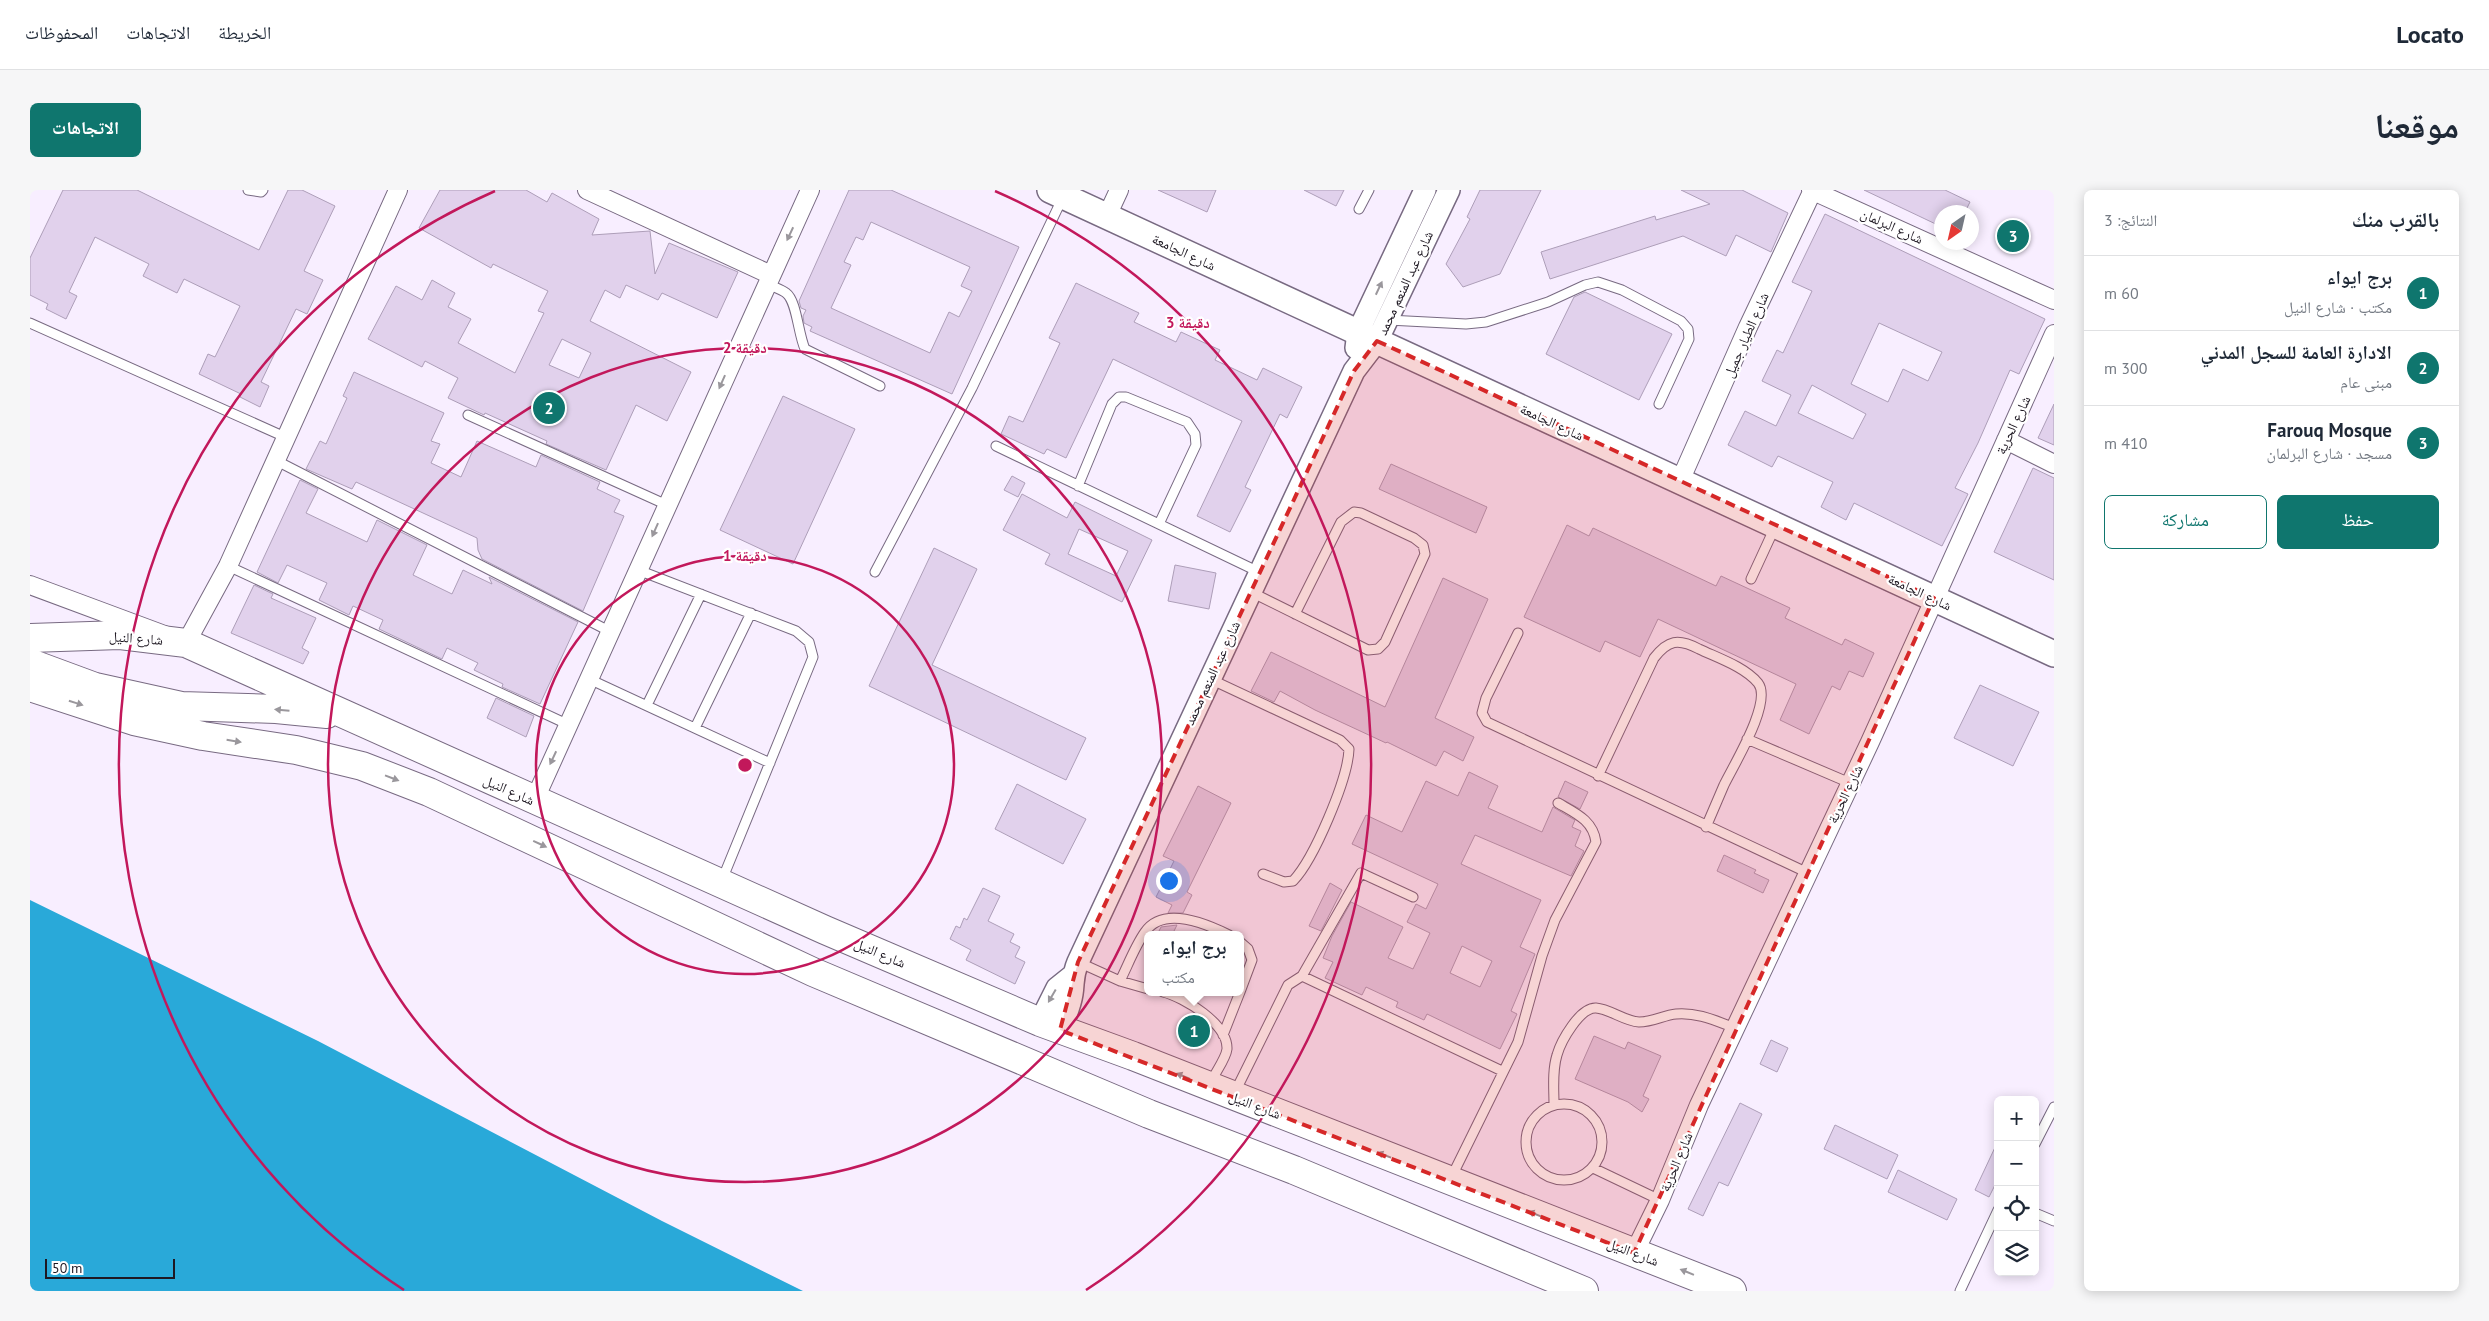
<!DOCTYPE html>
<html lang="ar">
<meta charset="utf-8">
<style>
body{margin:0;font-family:"PT Sans","Noto Naskh Arabic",sans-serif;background:#f6f6f7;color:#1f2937;direction:rtl}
.controls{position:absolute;right:15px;bottom:15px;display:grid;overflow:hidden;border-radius:8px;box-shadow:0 2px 12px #0003}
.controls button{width:45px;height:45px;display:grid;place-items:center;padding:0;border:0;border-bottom:1px solid #e0e1e3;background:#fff;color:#1f2937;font:25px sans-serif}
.compass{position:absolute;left:1904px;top:15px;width:45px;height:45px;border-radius:50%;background:#fff;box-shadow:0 2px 12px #0003;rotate:214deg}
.scale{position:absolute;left:15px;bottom:12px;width:130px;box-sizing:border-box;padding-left:5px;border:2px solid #1e1822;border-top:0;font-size:14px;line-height:18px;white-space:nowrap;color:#1e1822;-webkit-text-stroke:4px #fff;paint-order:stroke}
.you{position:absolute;left:1138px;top:690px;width:18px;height:18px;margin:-12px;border:4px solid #fff;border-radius:50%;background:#1a73e8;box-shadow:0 0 0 8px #1a73e833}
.badge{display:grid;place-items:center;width:32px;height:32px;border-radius:50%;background:#0f766e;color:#fff;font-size:16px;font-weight:700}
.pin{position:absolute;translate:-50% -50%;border:2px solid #fff;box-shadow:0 1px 5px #0006}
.popup{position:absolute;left:1114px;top:741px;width:100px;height:65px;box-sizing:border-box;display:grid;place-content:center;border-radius:8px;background:#fff;filter:drop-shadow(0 1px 4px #0005);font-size:16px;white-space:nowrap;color:#747a83}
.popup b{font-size:19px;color:#1f2937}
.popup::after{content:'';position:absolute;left:50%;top:100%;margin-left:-10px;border:10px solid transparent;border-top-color:#fff}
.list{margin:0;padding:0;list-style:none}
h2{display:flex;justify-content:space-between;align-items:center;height:65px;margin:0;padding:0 20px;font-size:21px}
h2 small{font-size:16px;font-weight:400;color:#747a83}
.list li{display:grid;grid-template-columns:32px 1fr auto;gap:15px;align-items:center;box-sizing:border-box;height:75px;padding:0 20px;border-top:1px solid #e0e1e3}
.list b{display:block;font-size:19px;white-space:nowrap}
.list p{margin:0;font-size:16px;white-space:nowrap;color:#747a83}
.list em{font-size:16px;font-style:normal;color:#747a83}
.actions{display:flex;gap:10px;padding:15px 20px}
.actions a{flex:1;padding:11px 0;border:1px solid #0f766e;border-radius:8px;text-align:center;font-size:18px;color:#0f766e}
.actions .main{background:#0f766e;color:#fff}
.icon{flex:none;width:28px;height:28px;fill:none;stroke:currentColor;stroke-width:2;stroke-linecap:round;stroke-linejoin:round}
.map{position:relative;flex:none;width:2024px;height:1101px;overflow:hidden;direction:ltr;border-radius:8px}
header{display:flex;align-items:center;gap:30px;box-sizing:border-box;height:70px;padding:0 25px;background:#fff;border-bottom:1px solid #e0e1e3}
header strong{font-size:24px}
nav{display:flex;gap:28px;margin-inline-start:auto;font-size:18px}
.intro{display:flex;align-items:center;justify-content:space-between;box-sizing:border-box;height:120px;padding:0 30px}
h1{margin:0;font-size:35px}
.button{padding:12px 22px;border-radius:8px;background:#0f766e;color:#fff;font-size:18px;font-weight:700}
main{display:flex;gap:30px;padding:0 30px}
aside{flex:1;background:#fff;border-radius:8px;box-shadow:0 2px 12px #0003}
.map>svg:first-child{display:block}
</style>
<header>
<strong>Locato</strong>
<nav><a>الخريطة</a><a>الاتجاهات</a><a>المحفوظات</a></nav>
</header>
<div class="intro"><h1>موقعنا</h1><a class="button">الاتجاهات</a></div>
<main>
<aside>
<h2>بالقرب منك<small>النتائج: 3</small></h2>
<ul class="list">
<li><span class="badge">1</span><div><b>برج ايواء</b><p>مكتب · شارع النيل</p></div><em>60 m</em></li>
<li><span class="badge">2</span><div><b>الادارة العامة للسجل المدني</b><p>مبنى عام</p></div><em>300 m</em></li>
<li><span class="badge">3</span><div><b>Farouq Mosque</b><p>مسجد · شارع البرلمان</p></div><em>410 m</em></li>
</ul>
<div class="actions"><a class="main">حفظ</a><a>مشاركة</a></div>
</aside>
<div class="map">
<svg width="2024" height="1101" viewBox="0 0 2024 1101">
<rect width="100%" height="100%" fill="#f8eeff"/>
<path fill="#29a9d9" d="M0,710L288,851L632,1031L773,1101H0Z"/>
<path fill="#e1d1ec" stroke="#ad9eb8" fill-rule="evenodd" d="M33,0H107L229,60L258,0H272L305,16L274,81L293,90L277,124L266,119L231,192L239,196L230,217L210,207L211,204L169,184L178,164L185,167L210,116L154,89L147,103L113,86L119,74L65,47L39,102L47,106L36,129L16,119L18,114L0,105V68Z
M410,0H496L517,12L522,3L569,29L562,45L620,41L625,84L639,53L708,82L687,128L632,103L628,110L596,95L590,108L575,100L560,131L661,182L637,231L606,215L576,280L516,254L517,251L455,223L454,225L418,208L428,188L395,171L392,177L338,149L366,96L392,110L402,90L425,103L418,117L441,129L428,153L485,183L514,123L508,121L518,101L463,74L461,78L389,38ZM532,149L561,163L549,188L519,175Z
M819,0H861L989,57L922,204L780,141L782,137L774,133L773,126L776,120L771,118L769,111ZM841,32L940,77L931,96L942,101L929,127L919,122L900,163L801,118L821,75L814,72L826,47L833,50Z
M1128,0H1186L1177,22Z
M1274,0H1314L1306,16Z
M1450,0H1511L1470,84L1433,97L1416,74L1440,29L1437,27Z
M1651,0H1712L1758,23L1741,62L1706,45L1696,66L1653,46L1520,89L1511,62L1625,26L1626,30L1680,14Z
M1834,0H1915L1940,12L1935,22H1912V37Z
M1795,24L2015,129L1989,184L1980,180L1948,253L1925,298L1938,304L1912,356L1824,313L1816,330L1791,317L1803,292L1748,266L1742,277L1698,255L1715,221L1746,236L1761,205L1732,191L1747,160L1753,163L1782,101L1762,92ZM1849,133L1912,162L1898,191L1873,179L1858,212L1821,194ZM1782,195L1836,224L1823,249L1768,223Z
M1046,93L1109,123L1104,132L1146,152L1151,142L1190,160L1185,170L1227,190L1233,178L1272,197L1257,228L1250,224L1215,297L1221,300L1200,342L1167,326L1212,231L1083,169L1036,268L1017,259L1014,264L971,244L979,226L993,232L1030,153L1019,148Z
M1555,102L1642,144L1609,210L1516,164L1544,107Z
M324,182L414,223L401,251L410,254L401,273L431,287L447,251L506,277L511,265L570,292L567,299L590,310L584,322L594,326L553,421L452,369L448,360L447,348L326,292L322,299L276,279L290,251L296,254L317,208L313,206Z
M753,206L825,239L763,374L690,340Z
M2024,214V255L2008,248Z
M1361,274L1457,317L1446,343L1349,299Z
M2003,278L2024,288V390L1964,362Z
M982,286L995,293L988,307L974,300Z
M270,290L288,299L276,323L337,352L347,330L397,355L383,385L422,404L433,380L462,394L459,387L548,432L510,514L472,497L473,494L444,480L448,473L417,458L412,469L349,439L353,430L323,416L319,425L289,410L297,393L257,375L248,393L227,382Z
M992,304L1037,328L1045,312L1122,350L1092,412L1015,374L1020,364L973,340ZM1049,339L1098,361L1086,386L1038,364Z
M1537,335L1559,346L1563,338L1686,396L1691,386L1760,418L1755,428L1812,455L1815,449L1844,463L1833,487L1819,481L1810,500L1802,496L1779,544L1750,530L1766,494L1628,429L1610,467L1575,451L1570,462L1494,427Z
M904,358L947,379L902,475L1056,548L1036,590L839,496Z
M1145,375L1186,383L1179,419L1138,411Z
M1413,388L1458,409L1405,528L1444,547L1433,571L1414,561L1406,576L1357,552L1356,553L1285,520L1250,501L1244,512L1221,501L1241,462L1355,517Z
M224,395L243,404L241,408L286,428L272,458L279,462L273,474L201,443Z
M1950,495L2009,522L1983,576L1924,548Z
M466,508L504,526L496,547L457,528Z
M1439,582L1468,596L1458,618L1512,642L1523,617L1543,629L1545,630L1542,637L1551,641L1545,656L1554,661L1541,686L1445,645L1431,674L1511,710L1490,757L1505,764L1481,821L1487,824L1470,859L1397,824L1394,830L1366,817L1368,812L1336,797L1332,805L1295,788L1303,772L1293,768L1302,746L1321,712L1373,737L1358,768L1383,779L1400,743L1377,732L1386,714L1396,719L1408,694L1322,654L1336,625L1372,642L1396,591L1428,606ZM1432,756L1462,771L1450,797L1420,783Z
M1535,591L1558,602L1550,619L1528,607Z
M987,594L1056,629L1033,674L965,639Z
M1168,596L1201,613L1157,702L1162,705L1153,723H1138L1142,715L1126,707L1144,671L1133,666Z
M1694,665L1726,680L1724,683L1739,690L1733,703L1687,681Z
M1300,693L1312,700L1291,741L1279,736Z
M953,698L970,706L958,731L984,744L980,752L990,757L985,767L995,772L985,794L936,770L941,760L920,749L926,736L930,738L934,728L937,730Z
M1147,735L1142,745H1127L1131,737Z
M1564,846L1595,859L1598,852L1631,866L1613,906L1619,909L1612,922L1598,912L1545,889Z
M1741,850L1758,858L1747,882L1730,874Z
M1710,913L1732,924L1698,996L1689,992L1673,1026L1658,1019Z
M1805,935L1868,965L1857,989L1794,959Z
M1968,951V989L1959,1007L1945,1000Z
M1868,980L1927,1009L1917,1030L1858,1002Z"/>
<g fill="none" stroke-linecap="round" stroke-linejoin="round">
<defs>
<path id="service" d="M218,0L231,2L233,0
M1329,19L1339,0
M738,94C743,97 751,99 756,103C767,111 768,144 775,159L850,196
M1358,130L1436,134L1456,132L1518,112L1555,95L1568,92L1592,100L1651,131L1658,139L1659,149L1629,214
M0,133L255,247
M438,225L637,315
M966,256L1229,382
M245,270L581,442
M1048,296L1082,214L1089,207H1096L1157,232L1165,244L1166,255L1129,334
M198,376L539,535
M608,380L766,441L779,452L783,467L692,690
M845,382L942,198L1033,7
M1721,389L1745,337
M1221,402L1338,460L1348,459L1355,452L1395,364L1393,355L1384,348L1331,323L1324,322L1311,332L1265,424
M1488,443L1456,508L1452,523L1457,532L1778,683
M559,489L740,573
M1180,489L1310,550L1319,559C1318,589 1284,669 1263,691L1254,692L1233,684
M617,515L671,404
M665,538L721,423
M1717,549L1820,593
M1568,586L1624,468C1638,450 1648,448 1669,459C1688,468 1715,477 1728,493C1743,512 1703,576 1694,595C1688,609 1682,623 1676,637
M1210,752L1218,759L1222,770L1210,802
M1048,772L1090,791L1118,799
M1272,786L1472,881
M1090,791C1098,775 1105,756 1115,742C1134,715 1177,734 1199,745
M1133,802C1154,807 1198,834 1197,859C1196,869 1184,884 1180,894
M1193,845L1210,802
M1205,902L1258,795L1272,786L1331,683L1383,707
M1496 952a38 38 0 1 1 76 0a38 38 0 1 1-76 0Z
M1524,915C1524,899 1522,881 1527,865C1531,851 1550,817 1566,818C1580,819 1594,831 1609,832C1623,832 1634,825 1646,824C1667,822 1686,831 1705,838
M2005,954L2024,917
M1563,978L1630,1010
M1421,988L1488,852L1512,766L1525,730L1566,652C1563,630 1545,623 1528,613
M2005,1023L2024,1031
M1930,1101L1968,1020"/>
<path id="minor" d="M557,0L741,85
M1781,0L2024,110
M1077,26L1089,0
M1976,250L2024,274
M1650,291L1718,137L1783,0
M0,395L156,453L198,376L368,0
M504,611L780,0
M1604,1063L1630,1010L1669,915L1840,552L2024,144"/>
<path id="tertiary" d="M1326,158L1328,142L1395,0
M1010,832L1027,798L1042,786
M1030,840C1035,828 1040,817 1042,804C1044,791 1042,786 1048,772L1324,181L1347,151L1419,0"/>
<path id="secondary" d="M1020,0L2024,464"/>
<path id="primary" d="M0,448L90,445L156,453L795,740L1010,832L1103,866L1702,1101
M0,473L65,497L151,516L246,519L297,524
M0,497L104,531L173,546L266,560L332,576L399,602L783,782L1119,924L1264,980L1554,1101"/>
</defs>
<use href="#service" stroke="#786a82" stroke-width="11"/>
<use href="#minor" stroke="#786a82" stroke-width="20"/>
<use href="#tertiary" stroke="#786a82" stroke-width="24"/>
<use href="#secondary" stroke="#786a82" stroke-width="28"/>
<use href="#primary" stroke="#786a82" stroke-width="30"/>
<use href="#service" stroke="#fff" stroke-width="9"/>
<use href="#minor" stroke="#fff" stroke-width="18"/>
<use href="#tertiary" stroke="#fff" stroke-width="21"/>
<use href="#secondary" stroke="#fff" stroke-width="25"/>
<use href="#primary" stroke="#fff" stroke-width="28"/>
</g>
<defs><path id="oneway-solid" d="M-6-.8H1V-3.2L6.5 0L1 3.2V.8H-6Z" transform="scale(1.25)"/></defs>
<g fill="#9a979c">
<use href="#oneway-solid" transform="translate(760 44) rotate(115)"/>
<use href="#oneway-solid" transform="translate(1349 98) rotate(-65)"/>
<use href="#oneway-solid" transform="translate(692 192) rotate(114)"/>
<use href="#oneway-solid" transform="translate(625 340) rotate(114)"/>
<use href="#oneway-solid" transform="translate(46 513) rotate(18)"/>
<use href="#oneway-solid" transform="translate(252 520) rotate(-175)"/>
<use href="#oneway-solid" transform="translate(204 551) rotate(9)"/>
<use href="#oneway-solid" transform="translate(523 568) rotate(115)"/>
<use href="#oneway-solid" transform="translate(362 588) rotate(21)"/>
<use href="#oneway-solid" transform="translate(510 654) rotate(25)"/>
<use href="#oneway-solid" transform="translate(1022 806) rotate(120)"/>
<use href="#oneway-solid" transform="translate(1153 886) rotate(-158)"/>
<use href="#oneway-solid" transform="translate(1354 965) rotate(-159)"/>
<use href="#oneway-solid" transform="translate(1505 1024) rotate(-158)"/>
<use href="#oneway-solid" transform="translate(1657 1082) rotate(-158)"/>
</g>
<path fill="#d62828" fill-opacity="0.2" stroke="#d62828" stroke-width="4" stroke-dasharray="10 6" stroke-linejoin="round" d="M1347,151L1904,408L1604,1063L1030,840L1048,772L1324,181Z"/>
<g fill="none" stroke="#c2185b" stroke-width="2.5">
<circle cx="715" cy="575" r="209"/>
<circle cx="715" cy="575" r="417"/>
<path d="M374 1100A626 626 0 0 1 465 1M965 1A626 626 0 0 1 1056 1100"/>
</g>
<g text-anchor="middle" stroke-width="4.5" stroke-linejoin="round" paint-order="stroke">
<g font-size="14" fill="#1e1822" stroke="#fff">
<text transform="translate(1862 36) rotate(24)" y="5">شارع البرلمان</text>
<text transform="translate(1154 62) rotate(25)" y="5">شارع الجامعة</text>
<text transform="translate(1375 93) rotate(-65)" y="5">شارع عبد المنعم محمد</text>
<text transform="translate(1716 145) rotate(-66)" y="5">شارع الطيار جميل</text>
<text transform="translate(1522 232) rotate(25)" y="5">شارع الجامعة</text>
<text transform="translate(1983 235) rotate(-65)" y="5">شارع الحرية</text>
<text transform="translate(1890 402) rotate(25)" y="5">شارع الجامعة</text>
<text transform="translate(106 448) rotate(4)" y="5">شارع النيل</text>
<text transform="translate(1182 483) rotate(-65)" y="5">شارع عبد المنعم محمد</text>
<text transform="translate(479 600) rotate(24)" y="5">شارع النيل</text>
<text transform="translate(1815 604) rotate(-64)" y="5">شارع الحرية</text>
<text transform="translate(850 763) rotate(23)" y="5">شارع النيل</text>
<text transform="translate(1225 915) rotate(21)" y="5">شارع النيل</text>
<text transform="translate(1646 972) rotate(-67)" y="5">شارع الحرية</text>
<text transform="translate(1603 1062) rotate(21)" y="5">شارع النيل</text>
</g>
</g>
<circle cx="715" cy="575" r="8" fill="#c2185b" stroke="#fff" stroke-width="2.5"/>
<g font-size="15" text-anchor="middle" font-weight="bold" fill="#c2185b" stroke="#fff" stroke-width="4.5" stroke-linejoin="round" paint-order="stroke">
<text x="1158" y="138">3 دقيقة</text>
<text x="715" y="163">2 دقيقة</text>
<text x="715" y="371">1 دقيقة</text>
</g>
</svg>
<div class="controls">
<button>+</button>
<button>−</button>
<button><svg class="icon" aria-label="locate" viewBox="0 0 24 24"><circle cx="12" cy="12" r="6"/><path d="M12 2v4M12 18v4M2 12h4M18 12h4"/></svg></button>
<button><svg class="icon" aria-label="layers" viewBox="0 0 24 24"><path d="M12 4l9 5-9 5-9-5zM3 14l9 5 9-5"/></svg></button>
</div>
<svg class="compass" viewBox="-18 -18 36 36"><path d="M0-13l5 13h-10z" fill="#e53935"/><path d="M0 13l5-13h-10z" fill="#747a83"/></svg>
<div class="scale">50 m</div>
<div class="you"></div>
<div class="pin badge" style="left:1164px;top:841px">1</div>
<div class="popup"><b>برج ايواء</b>مكتب</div>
<div class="pin badge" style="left:519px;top:218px">2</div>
<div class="pin badge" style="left:1983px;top:46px">3</div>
</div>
</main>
